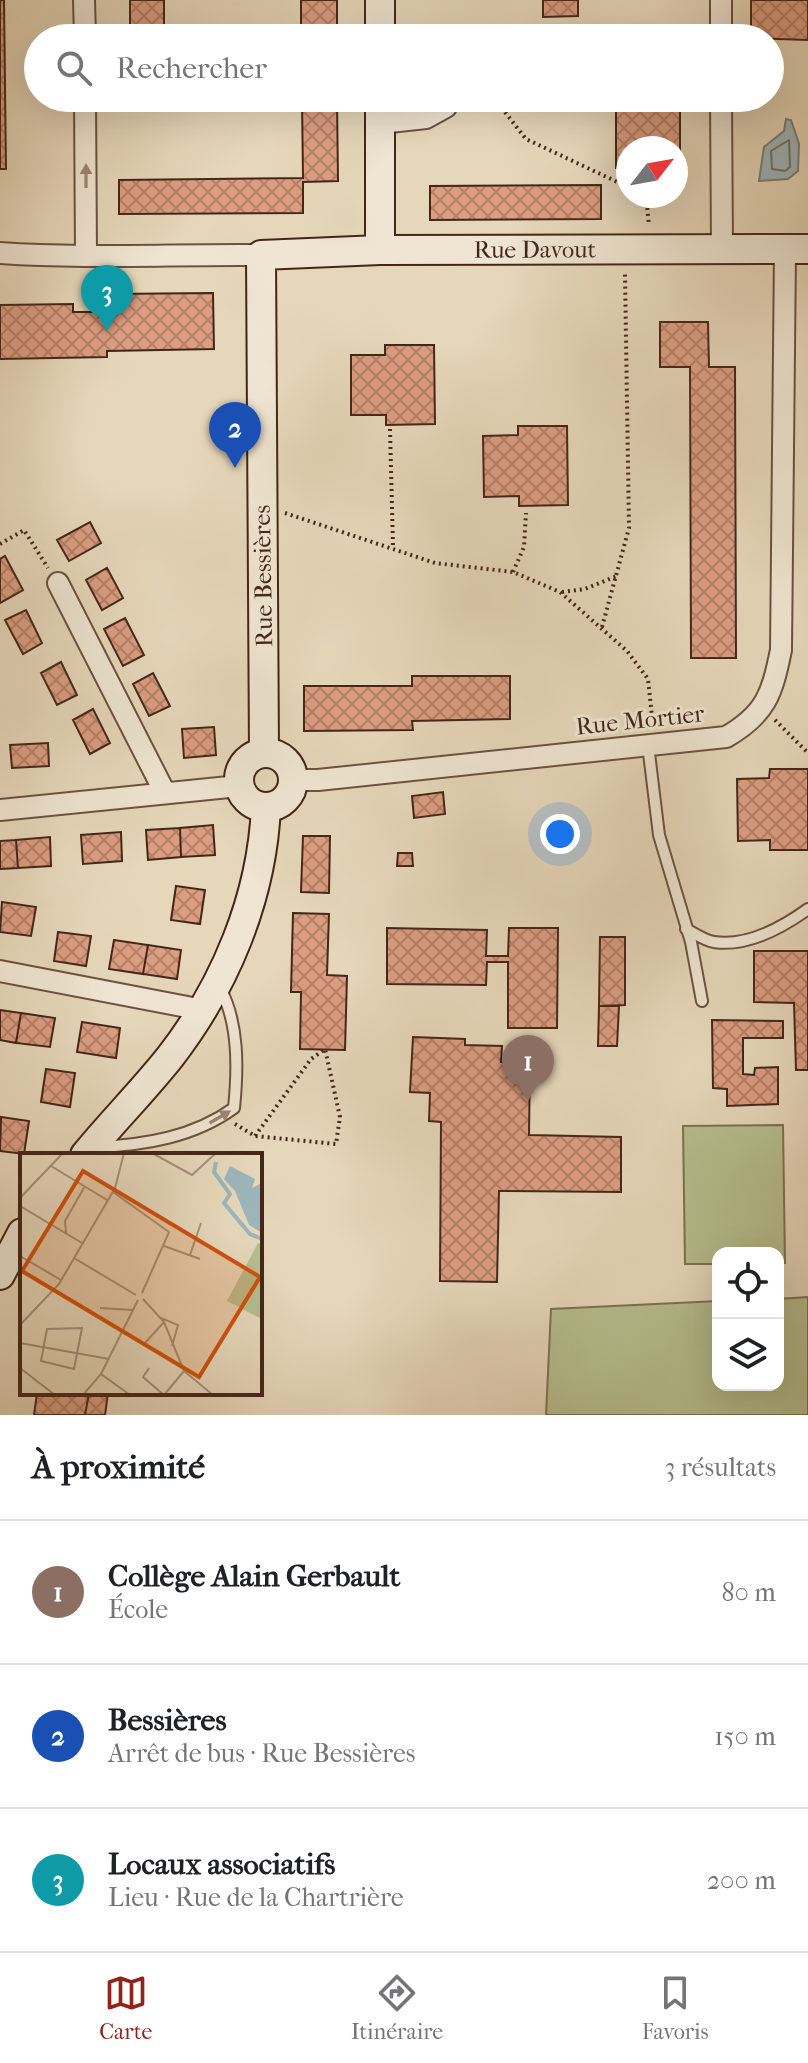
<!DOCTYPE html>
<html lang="fr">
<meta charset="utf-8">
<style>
body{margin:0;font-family:"IM FELL French Canon",serif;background:#f2f2f2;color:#202124}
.controls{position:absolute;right:24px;bottom:24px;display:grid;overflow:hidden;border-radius:16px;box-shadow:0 8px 32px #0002}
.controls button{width:72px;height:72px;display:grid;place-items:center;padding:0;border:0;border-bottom:2px solid #e0e0e0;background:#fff;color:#202124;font:40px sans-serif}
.compass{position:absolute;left:616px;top:136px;width:72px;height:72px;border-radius:50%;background:#fff;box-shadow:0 8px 32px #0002;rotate:59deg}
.you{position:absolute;left:560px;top:834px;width:28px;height:28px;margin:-20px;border:6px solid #fff;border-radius:50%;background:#1a73e8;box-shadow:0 0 0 12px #1a73e833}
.badge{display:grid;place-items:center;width:52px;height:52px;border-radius:50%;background:#8f2418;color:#fff;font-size:26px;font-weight:700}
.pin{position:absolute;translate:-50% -66px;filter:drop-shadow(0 2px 4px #0008)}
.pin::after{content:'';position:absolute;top:42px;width:28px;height:24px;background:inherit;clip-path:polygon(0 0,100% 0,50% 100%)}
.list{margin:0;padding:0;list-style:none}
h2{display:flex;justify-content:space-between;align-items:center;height:104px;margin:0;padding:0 32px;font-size:34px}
h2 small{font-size:26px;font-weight:400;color:#757577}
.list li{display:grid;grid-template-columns:52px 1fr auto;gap:24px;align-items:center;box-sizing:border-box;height:144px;padding:0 32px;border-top:2px solid #e0e0e0}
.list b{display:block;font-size:30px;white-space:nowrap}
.list p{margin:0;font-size:26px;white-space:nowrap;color:#757577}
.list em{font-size:26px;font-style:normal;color:#757577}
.icon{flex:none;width:44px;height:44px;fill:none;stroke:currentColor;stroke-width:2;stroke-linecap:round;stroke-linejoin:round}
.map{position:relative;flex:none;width:808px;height:1415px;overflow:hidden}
.search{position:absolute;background:#fff;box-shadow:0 8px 32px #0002;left:24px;right:24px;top:24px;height:88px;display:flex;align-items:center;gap:20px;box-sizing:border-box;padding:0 28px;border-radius:44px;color:#757577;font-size:30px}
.sheet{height:536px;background:#fff}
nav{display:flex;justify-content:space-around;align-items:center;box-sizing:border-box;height:112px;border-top:2px solid #e0e0e0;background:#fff;font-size:22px;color:#757577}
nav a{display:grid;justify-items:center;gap:4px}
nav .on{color:#8f2418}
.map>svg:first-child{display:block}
</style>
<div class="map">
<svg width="808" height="1415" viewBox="0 0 808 1415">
<defs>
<pattern id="building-cross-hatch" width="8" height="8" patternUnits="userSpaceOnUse" patternTransform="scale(2)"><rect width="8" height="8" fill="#dc9d81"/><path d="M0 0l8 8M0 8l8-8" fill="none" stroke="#b48069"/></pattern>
</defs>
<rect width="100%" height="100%" fill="#e6d7ba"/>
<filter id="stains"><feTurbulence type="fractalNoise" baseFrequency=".0025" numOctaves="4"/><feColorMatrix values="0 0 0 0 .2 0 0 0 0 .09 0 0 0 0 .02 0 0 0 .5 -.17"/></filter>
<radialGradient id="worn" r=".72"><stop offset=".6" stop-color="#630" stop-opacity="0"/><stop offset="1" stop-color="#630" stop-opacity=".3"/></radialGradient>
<path fill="#b6be8f" stroke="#7d7254" stroke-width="2" d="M783,1125L785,1263H778V1253H718V1264H685L683,1126Z
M808,1297V1415H546L551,1309L718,1301V1385H778V1299Z"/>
<path fill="#9cb6bb" stroke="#797c7a" stroke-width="2" d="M786,119L791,120L799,144L798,171L788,179L759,181L764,147L784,131Z"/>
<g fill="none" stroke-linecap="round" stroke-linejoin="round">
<path stroke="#706e6a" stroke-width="2" d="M789,140L790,167L785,171L772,169L771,151Z"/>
</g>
<path fill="url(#building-cross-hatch)" stroke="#442618" stroke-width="2" d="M0,0H4L6,169H0Z
M130,0H164V26L130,27Z
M301,0H337V38H301Z
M543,0H578V16L543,17Z
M751,0H808V40L751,38Z
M302,98H337L338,181L303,182V213L119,214V180L303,178Z
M616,99H680V167H676V148H628V168H616Z
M601,185V219L430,220V186Z
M213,293L214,349L107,351V357L0,359V305L73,304V312H108V294Z
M660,322H708L709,367H735L736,658H691L690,367H660Z
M385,345H434L435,424L386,425V415H351V355H385Z
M518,426H567L568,505L519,506V496L484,497L483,436L518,435Z
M90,522L101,543L69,561L57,540Z
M5,556L23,590L0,603V559Z
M107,568L123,598L102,610L86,580Z
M26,610L42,643L23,654L5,620Z
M125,618L144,655L123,666L104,629Z
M61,662L77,695L57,705L41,673Z
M153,673L170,706L149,716L133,684Z
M412,676H510V719L412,721L413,730L304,731V686H412Z
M93,709L110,743L90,754L73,720Z
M214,727L216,755L184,758L182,729Z
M48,743L49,766L12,768L10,745Z
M770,769H808V850H770V840L738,841L737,779L769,778Z
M443,792L445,814L414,818L412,796Z
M213,825L215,855L181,857L180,828Z
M180,828L181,857L148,860L146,830Z
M121,832L122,861L83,864L81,835Z
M303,836H330L329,893L301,892Z
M50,837L51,866L18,868L16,840Z
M16,840L18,868L0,869V841Z
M398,853H412L413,866H397Z
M176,886L205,890L200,924L171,920Z
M2,902L36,907L31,936L0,932Z
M293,913L329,914L327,975L347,976L345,1050L300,1049L301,992H291Z
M387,928L487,930L486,956H508L509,928H558L557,1028H508V962H487L486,985L387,984Z
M58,932L91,936L86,966L54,961Z
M600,937H625V1005L599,1006Z
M114,940L148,945L143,974L109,969Z
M148,945L181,950L177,979L143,974Z
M754,951H808V1070H796L794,1003L754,1002Z
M599,1006H619L617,1046H598Z
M0,1010L21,1013L16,1043L0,1040Z
M21,1013L55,1018L50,1047L16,1043Z
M712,1020L783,1021V1038H743V1074L754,1075L755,1068L778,1067V1104L727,1106V1089L713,1088Z
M82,1022L120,1028L116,1058L77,1052Z
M413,1037L465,1039V1045L502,1046L501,1062H530L529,1135L621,1137V1192L499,1191L497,1282L440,1281L441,1122L429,1121L430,1093L410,1092Z
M46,1069L75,1073L70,1107L41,1102Z
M1,1117L29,1121L24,1154L0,1151Z
M37,1393H89L85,1415H34Z
M89,1393H108L105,1415H85Z"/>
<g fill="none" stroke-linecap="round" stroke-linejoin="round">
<defs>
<path id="lane" d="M648,745L659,835L691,942L702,1001
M686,929C694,933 705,941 714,942C747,947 783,927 808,909
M97,1147C145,1145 194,1137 234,1108C238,1069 239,1023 220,988"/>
<path id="street" d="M84,0L85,38
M721,0V38
M85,98L86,254
M721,98L722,248
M380,123L426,118L446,107L447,98
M0,253C86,259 174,254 261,255
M58,583L164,791
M293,780H318L726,737C766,714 772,694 781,650L785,251
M0,810L239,786
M0,971L203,1010"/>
<g id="secondary">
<path d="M380,0V38"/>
<path d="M380,98V250"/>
<circle cx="266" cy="780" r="27"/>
<path id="s1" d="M264,753L261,255L380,250L808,249"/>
<path d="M85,1155C112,1122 143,1091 170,1057C225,986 262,898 266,807"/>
<path d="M0,1275L22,1233"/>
</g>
</defs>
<use href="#lane" stroke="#6c5240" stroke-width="14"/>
<use href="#street" stroke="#6c5240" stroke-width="24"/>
<use href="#secondary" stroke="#442618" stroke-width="32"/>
<path stroke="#442618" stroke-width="4" stroke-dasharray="2 4" stroke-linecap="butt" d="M494,98L526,139L628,187
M646,196L649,225
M390,429L393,547
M285,513L435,563L513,572L560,592L627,651L648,679L653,726
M0,544L24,530L48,568
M513,572L524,547L526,513
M562,592L585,589L617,576
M602,627L629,528L625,273
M775,720L808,753
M235,1124L255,1136L336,1144L340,1117L325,1049L311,1059L255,1136"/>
<use href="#lane" stroke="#efe5d2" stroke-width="10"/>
<use href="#street" stroke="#efe5d2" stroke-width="20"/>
<use href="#secondary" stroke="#efe5d2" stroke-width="28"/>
</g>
<defs><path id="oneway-solid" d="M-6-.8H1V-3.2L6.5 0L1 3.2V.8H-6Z" transform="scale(2)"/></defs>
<g fill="#9a8675">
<use href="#oneway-solid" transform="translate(86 176) rotate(-90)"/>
<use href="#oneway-solid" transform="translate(220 1117) rotate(-30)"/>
</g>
<g text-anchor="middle" stroke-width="6" stroke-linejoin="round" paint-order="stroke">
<g font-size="24" fill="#442618" stroke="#efe5d2">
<text dy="8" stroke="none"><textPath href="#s1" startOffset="772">Rue Davout</textPath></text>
<text transform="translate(263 576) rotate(-91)" y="8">Rue Bessières</text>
<text transform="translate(640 720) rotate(-6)" y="8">Rue Mortier</text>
</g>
</g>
<g transform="translate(20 1153)">
<rect width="242" height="242" fill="#e6d7ba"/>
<path d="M238,90L242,91V166L207,148Z" fill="#b6be8f"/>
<path d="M210,13L235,26L232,35L242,30V80L229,72L215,38L204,26Z" fill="#9cb6bb"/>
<path fill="none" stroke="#9cb6bb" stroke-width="4" d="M196,9L194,19L210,41L204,50L230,81L242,86"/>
<path fill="none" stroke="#a59079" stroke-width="2" d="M132,0L172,22L196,0M31,13L87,47M93,39L149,79L122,140M0,45L43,0M0,53L62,90M46,80L45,68L65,33M144,93L180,106M170,102L181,70M0,103L41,127M54,105L116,142M123,146L144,169L164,218L193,242M80,155L113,157M141,165L158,172L152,193M0,172L39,131L95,35L104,0M62,175L54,216L21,208L27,176ZM0,190L89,206M124,191L144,169M0,215L35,242M129,215L123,224L144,242L164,218M81,221L110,242M63,242L81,221L118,147"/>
<path fill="#cf510e" fill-opacity="0.15" stroke="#cf510e" stroke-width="4" d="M63,18L240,124L179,224L2,118Z"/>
<rect width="242" height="242" fill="none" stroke="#442618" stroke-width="4"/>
</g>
<rect width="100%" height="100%" filter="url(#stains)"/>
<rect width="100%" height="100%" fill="url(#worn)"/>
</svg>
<div class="controls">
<button><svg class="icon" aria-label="locate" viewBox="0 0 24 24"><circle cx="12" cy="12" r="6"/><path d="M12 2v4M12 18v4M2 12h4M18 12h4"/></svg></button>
<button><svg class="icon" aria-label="layers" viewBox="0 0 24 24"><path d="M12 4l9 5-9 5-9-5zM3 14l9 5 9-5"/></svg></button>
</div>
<svg class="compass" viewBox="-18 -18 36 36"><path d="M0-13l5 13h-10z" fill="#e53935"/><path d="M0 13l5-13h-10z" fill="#757577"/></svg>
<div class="you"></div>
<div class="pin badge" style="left:528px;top:1101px;background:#8d6e63">1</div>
<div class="pin badge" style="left:235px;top:468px;background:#1a4fb4">2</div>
<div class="pin badge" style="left:107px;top:331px;background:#0f9aa8">3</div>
<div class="search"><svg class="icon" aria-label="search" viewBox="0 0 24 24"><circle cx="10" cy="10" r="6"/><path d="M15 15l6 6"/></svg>Rechercher</div>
</div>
<section class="sheet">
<h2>À proximité<small>3 résultats</small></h2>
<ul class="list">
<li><span class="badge" style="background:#8d6e63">1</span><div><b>Collège Alain Gerbault</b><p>École</p></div><em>80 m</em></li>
<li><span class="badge" style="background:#1a4fb4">2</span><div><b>Bessières</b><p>Arrêt de bus · Rue Bessières</p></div><em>150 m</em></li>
<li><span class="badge" style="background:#0f9aa8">3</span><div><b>Locaux associatifs</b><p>Lieu · Rue de la Chartrière</p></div><em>200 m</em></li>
</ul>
</section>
<nav>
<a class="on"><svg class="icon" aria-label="map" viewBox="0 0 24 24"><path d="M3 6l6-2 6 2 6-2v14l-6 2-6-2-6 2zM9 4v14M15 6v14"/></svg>Carte</a>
<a><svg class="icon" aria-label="directions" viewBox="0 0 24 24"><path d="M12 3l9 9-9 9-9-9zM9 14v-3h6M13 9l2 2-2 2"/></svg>Itinéraire</a>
<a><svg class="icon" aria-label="saved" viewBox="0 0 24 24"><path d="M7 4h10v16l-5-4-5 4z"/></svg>Favoris</a>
</nav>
